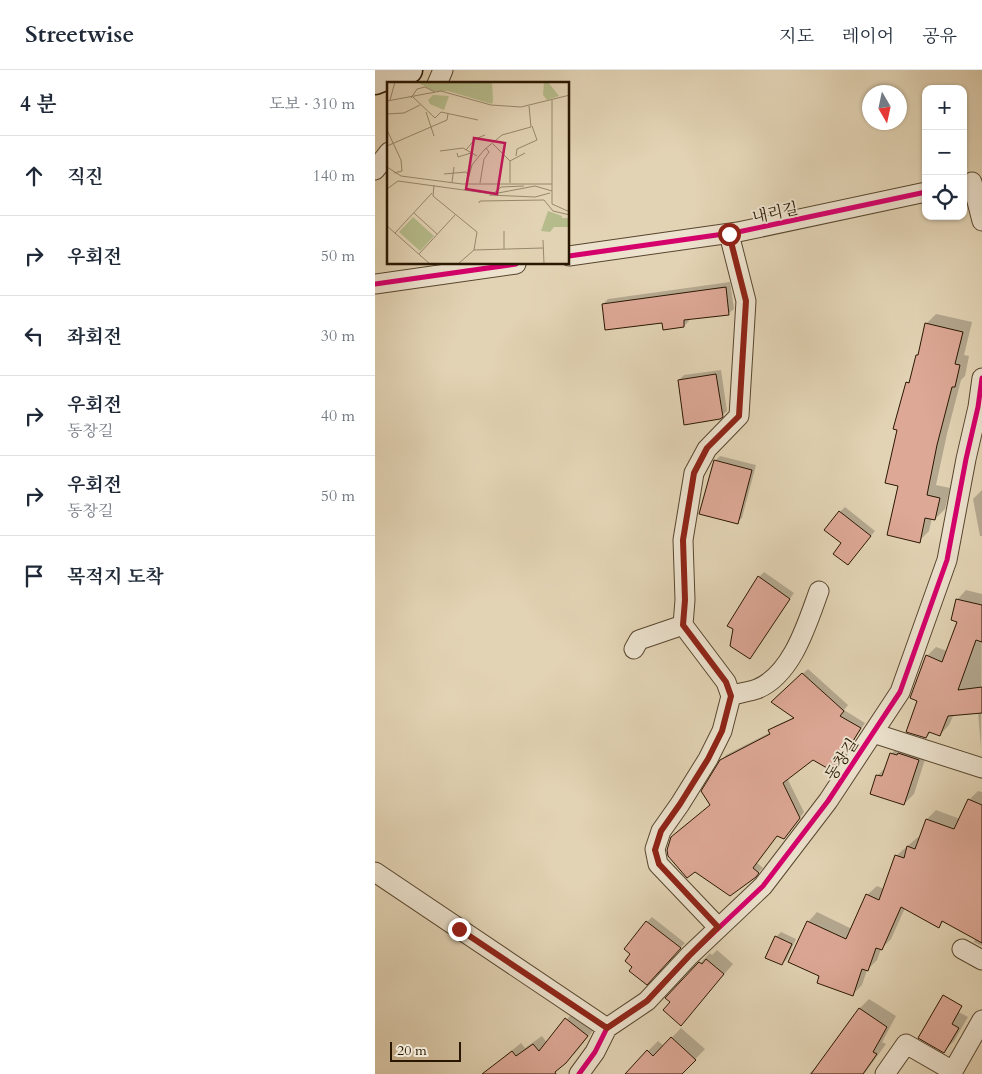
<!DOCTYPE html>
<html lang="ko">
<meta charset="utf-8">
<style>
body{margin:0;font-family:Cardo,"Noto Serif KR",serif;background:#f2f2f3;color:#1f2937}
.controls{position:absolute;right:15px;top:15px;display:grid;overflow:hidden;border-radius:10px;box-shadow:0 1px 4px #0004}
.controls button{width:45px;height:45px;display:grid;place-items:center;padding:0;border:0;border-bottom:1px solid #e0e1e3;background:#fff;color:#1f2937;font:25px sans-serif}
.compass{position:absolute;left:487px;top:15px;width:45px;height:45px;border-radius:50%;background:#fff;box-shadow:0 1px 4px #0004;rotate:171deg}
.scale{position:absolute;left:15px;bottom:12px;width:71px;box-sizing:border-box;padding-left:5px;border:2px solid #2a1702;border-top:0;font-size:14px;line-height:18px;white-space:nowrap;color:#2a1702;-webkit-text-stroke:4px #ece2ce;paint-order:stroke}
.stop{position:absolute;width:15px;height:15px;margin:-11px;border:4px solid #8f2418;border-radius:50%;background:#fff}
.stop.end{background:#8f2418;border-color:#fff;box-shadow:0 1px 5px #0008}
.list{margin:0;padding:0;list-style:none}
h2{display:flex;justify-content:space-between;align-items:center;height:65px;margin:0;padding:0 20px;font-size:21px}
h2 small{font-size:16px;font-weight:400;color:#747a83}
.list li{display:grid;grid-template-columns:32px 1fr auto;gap:15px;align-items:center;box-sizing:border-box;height:80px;padding:0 20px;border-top:1px solid #e0e1e3}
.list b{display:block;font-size:19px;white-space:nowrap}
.list p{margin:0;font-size:16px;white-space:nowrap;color:#747a83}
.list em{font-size:16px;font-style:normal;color:#747a83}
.icon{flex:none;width:28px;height:28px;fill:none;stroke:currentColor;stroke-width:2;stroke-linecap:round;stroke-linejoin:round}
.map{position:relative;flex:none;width:607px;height:1004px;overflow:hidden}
header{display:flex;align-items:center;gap:30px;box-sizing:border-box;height:70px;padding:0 25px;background:#fff;border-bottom:1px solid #e0e1e3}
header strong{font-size:24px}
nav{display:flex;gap:28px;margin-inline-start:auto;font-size:18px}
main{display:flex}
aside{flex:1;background:#fff}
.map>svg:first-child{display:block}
</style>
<header>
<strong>Streetwise</strong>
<nav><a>지도</a><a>레이어</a><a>공유</a></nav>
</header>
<main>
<aside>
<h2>4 분<small>도보 · 310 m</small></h2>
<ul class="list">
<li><svg class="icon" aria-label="ahead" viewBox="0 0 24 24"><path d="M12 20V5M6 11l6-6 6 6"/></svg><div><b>직진</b></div><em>140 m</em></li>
<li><svg class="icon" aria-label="right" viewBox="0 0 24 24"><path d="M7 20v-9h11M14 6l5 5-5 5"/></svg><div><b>우회전</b></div><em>50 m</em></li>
<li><svg class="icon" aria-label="left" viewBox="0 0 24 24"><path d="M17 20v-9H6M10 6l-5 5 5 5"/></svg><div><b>좌회전</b></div><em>30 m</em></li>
<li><svg class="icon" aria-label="right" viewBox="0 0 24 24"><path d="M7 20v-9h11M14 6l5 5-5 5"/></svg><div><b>우회전</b><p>동창길</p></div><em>40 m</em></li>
<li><svg class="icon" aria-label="right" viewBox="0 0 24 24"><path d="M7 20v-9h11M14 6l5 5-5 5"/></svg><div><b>우회전</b><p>동창길</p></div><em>50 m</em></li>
<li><svg class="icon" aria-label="arrive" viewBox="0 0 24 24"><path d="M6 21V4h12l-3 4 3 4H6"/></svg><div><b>목적지 도착</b></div></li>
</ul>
</aside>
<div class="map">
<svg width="607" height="1004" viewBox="0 0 607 1004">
<rect width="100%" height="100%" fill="#e2d3b4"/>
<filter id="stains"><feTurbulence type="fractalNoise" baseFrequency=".004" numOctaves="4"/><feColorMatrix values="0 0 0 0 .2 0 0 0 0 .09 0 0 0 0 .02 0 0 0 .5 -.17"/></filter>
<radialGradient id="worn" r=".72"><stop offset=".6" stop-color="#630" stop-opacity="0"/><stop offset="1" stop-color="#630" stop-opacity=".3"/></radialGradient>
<path fill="#0003" d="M355,212L359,239L354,243L313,248L314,251L309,256L228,234L233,229Z
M561,244L597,252L589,285L594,286L590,306L586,310L572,364L561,415L575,418L570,439L560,449L557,448L554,461L544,471L524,415L532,313L537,308L542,285L545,282L551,254Z
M346,300L352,341L344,348L304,310L309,305Z
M345,386L381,395L367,448L362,452L340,391Z
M607,420V466H605L598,429Z
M470,437L500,461L473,494L468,473L465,442Z
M389,502L419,523L379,582L359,558L354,556L384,507Z
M591,520L607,524L606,678L603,642L579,644L574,655L565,665L556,662L551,667L544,630L552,586L561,577L572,581L584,551L582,530Z
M433,599L473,635L469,640L490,653L463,695L459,700L438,688L412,708L429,742L414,763L402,765L382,793L388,798L380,806L337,735L346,691L351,685L396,662L395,660L400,656L419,647L402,627Z
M526,674L553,680L539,724L529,734L496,723L503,705L512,696L516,684Z
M603,721L607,722V876L599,872L601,868L569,851L564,856L530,838L516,869L506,879L502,890L492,900L487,915L478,924L446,905L433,852L442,842L477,859L492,825L502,816L509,819L521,786L543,767L545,768L552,749L561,740L585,749L594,730Z
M277,847L310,873L272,913V852Z
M406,862L421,869L412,889L407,894L401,867Z
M342,880L358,894L306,954L297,932L325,893L335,883L337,885Z
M494,929L521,946L507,972L511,974L489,1004H434L446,992L484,939Z
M576,938L593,947L579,971L569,981Z
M200,940L221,957L200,983L175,1004H115L131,985L146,973L150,978L167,966L172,973Z
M306,958L330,979L306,1004H257L273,981L283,971L289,976Z"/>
<path fill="#dda896" stroke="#2a1702" d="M351,217L354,245L309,250V257L288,260L287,253L230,260L227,234Z
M550,253L588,262L580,294L585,295L580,317H577L562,375L552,425L565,428L560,450L550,448L545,473L512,465L523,416L510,413L522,360L518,359L531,312L534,313L541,285H543Z
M341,304L348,347L345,349L309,355L303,310Z
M339,390L377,400L363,454L324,444Z
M464,441L496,466L473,495L458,484L466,473L449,460Z
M383,506L415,529L375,589L355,576L358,559L352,556Z
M581,529L607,535V572L601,570L583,620L607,617V643L573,646L565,666L554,662L551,668L531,662L542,631L535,628L551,585L567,592L582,552L576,550Z
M427,603L469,641L465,646L486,658L459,702L438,690L408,713L425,748L409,769L402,766L378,798L384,803L381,807L355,826L320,802L312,808L293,786L292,780L296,767L335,735L326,721L345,690L395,664L393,660L419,648L396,632Z
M515,683L522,685L523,683L544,690L529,735L495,724L501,705L507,706Z
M593,729L607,735V873L567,851L564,858L526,837L507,880L501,878L493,901L487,899L478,926L442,913L444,906L413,892L432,851L471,869L491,824L504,830L520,785L529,788L532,776L540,779L551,749L579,759Z
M271,851L306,878L272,915L254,901L257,897L250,891L255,884L249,879Z
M400,866L417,874L407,895L390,888Z
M331,889L349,904L306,956L288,940L295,932L290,928L322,894L324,892L327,894Z
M568,925L587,936L577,954L584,958L569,983L543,968Z
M484,938L512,957L498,982L502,984L488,1004H436Z
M190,948L213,966L191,993L180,1002L181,1004H107L137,981L141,986L158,974L164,981Z
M296,967L321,990L307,1004H250L272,980L278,986Z"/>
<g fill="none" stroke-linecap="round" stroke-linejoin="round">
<defs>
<path id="minor" d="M62,14L68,0
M0,100L14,82
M597,112L607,151
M194,186L363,162L551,122
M0,214L141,194
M259,579L264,570L308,555
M356,626C364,623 373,622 382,619C417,605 432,554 444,521
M498,663L607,698
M0,802L232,958
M343,857L283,794L280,779L286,761L305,734L333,689L347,661L356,626L351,612L308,555L310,530L308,470L319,403L332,379L364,346L371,231L354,164
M587,879L607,890
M204,1004L220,982L232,958L272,931L314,886L388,816L453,731L525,622L572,490L591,389L603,337L607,308
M510,1004L531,974L578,1001L607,950"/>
<path id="secondary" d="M0,11L15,5L34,0"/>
</defs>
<use href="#minor" stroke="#58462e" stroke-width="21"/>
<use href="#secondary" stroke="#2a1702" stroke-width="29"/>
<use href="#minor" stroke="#ece2ce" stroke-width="19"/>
<use href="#secondary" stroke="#ece2ce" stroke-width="26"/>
<defs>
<path id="cycleway" d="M194,186L363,162L551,122
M0,214L141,194
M204,1004L220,982L232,958L272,931L314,886L388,816L453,731L525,622L572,490L591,389L603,337L607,308"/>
</defs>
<use href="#cycleway" stroke="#ece2ce" stroke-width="8"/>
<use href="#cycleway" stroke="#d6006c" stroke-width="5"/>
</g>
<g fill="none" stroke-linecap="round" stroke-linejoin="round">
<path stroke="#8f2418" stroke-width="6" d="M84,859L232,958L272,931L314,886L343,857L284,794L280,780L286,761L305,734L333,689L347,661L356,626L351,612L308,555L310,530L308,470L319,403L332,378L364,346L371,231L354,164"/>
</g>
<g text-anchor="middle" stroke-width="4" stroke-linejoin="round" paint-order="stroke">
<g font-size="16" fill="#2a1702" stroke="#ece2ce">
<text transform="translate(400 142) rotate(-12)" y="6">내리길</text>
<text transform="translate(466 689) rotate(-57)" y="6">동창길</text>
</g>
</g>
<g transform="translate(12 12)">
<rect width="182" height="182" fill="#e2d3b4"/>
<path d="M30,0H105L106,18L105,22L61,9H46ZM157,0H161L172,14L160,18L156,13ZM46,13L62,14L57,28L43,22L41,18ZM161,129L175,134V136H182V145H167L163,150L154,149ZM26,135L47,154L33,169L12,150Z" fill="#b6bb8b"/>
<path fill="none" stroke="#98886d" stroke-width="1" d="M26,15L48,36L54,30L91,38M24,16L30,7L38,5L48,10M3,18L8,0M165,18V122L183,130M0,19L54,9L104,23L134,25L183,13M39,30L47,54M0,32L17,31L33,23M0,48L14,78L15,89L7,91M106,62L123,79V101M0,64L60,38L61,32M79,68L88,57L98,53M53,69L76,66L90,74M70,71L71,75L84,71M129,74L130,67L150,58L145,44M123,79L138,71M0,85L14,94L75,102H165M57,92L79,90L81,93M65,100L67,85M80,101L85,83L97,68L115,53L144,45L142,24M93,101L97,77L102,70L99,66M47,103L46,114L90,150L87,168M0,107L11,99L106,112L148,104L165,109M106,112L114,105L137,104M102,113L148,115L163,111M92,121L93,119L157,118L166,129L183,133M27,131L50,152M0,144L43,182M117,149V167M8,151L45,111M156,158L157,182M32,172L68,133M71,182L87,168L156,166"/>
<path fill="#c2185b" fill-opacity="0.15" stroke="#c2185b" stroke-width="2.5" d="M87,56L118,61L110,112L79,107Z"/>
<rect width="182" height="182" fill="none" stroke="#2a1702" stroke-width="2.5"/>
</g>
<rect width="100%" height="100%" filter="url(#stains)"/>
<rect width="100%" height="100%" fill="url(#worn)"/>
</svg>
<div class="controls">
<button>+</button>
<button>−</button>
<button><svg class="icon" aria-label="locate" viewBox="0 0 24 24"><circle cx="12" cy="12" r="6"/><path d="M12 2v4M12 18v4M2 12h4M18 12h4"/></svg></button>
</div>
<svg class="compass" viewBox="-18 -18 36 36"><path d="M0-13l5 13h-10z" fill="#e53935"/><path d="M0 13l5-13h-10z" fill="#747a83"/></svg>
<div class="scale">20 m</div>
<div class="stop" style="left:354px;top:164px"></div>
<div class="stop end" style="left:84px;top:859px"></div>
</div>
</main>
